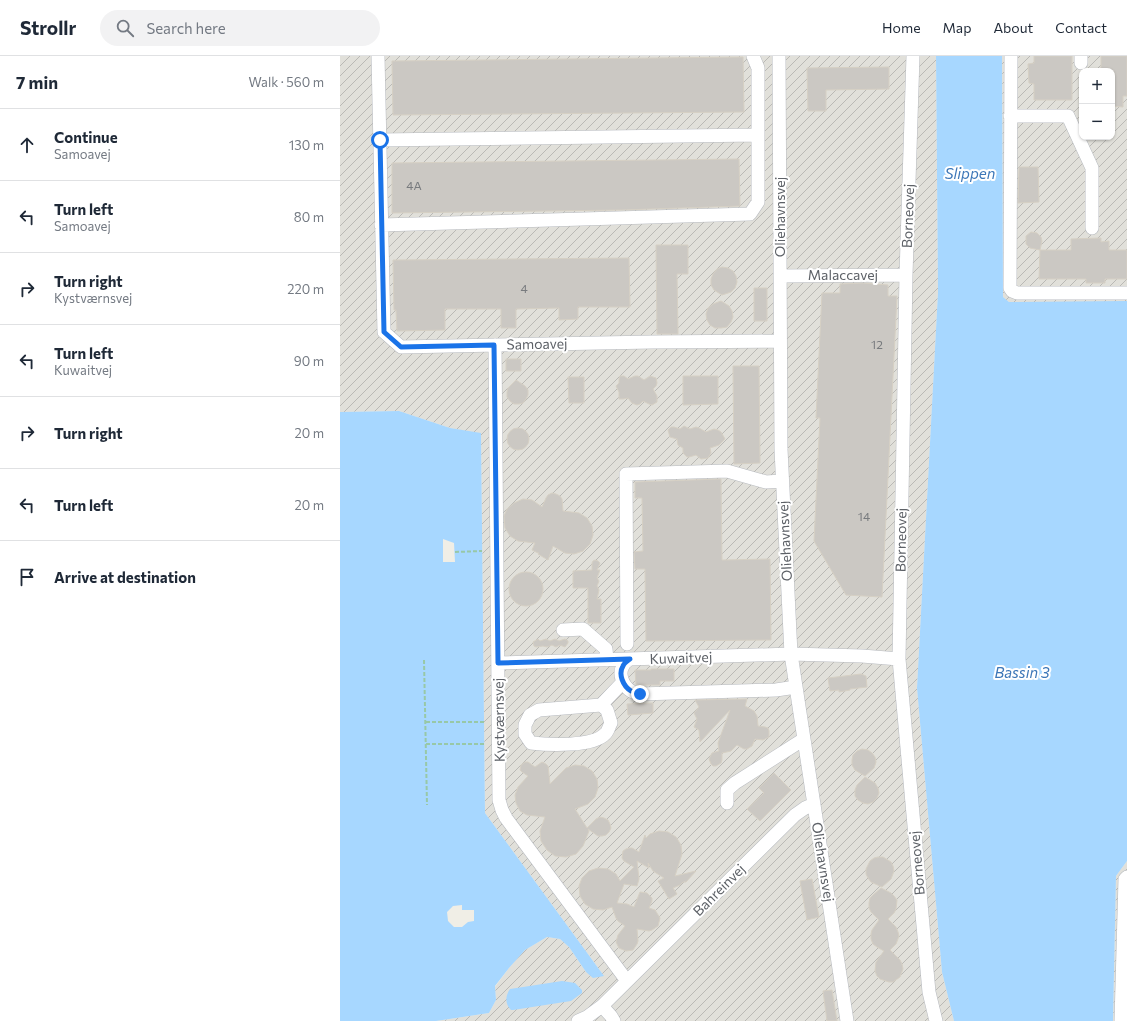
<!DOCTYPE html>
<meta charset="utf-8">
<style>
body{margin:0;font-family:Commissioner,sans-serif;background:#f2f2f3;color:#1f2937}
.controls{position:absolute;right:12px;top:12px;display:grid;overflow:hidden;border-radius:8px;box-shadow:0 1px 3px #0004}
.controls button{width:36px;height:36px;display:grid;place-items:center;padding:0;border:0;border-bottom:1px solid #e0e1e3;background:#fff;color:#1f2937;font:20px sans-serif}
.stop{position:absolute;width:12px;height:12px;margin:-9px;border:3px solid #1a73e8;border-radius:50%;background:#fff}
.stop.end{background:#1a73e8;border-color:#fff;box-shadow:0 1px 4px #0008}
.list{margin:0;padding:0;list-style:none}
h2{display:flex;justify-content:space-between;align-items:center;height:52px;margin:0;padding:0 16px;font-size:17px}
h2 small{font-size:13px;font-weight:400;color:#747a83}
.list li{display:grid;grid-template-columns:26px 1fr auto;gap:12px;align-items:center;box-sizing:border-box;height:72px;padding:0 16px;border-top:1px solid #e0e1e3}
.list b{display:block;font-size:15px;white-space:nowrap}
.list p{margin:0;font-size:13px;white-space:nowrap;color:#747a83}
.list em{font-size:13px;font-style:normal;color:#747a83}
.icon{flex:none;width:22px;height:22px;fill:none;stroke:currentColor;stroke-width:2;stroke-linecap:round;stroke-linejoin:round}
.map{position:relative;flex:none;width:787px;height:965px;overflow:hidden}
header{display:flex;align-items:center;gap:24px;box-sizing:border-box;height:56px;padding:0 20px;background:#fff;border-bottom:1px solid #e0e1e3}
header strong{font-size:19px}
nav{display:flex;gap:22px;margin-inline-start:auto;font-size:14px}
.search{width:280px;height:36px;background:#f2f2f3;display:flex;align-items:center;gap:10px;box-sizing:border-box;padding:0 14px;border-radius:22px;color:#747a83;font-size:15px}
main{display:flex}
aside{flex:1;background:#fff}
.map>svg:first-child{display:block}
</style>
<header>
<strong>Strollr</strong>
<div class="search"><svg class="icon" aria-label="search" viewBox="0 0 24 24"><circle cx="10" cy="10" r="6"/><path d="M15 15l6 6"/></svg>Search here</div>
<nav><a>Home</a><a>Map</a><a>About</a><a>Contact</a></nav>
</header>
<main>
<aside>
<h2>7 min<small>Walk · 560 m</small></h2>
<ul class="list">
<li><svg class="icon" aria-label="ahead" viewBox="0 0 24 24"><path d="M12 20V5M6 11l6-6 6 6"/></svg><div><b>Continue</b><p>Samoavej</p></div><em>130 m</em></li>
<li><svg class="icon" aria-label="left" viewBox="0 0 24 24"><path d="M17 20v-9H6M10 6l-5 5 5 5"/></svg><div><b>Turn left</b><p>Samoavej</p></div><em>80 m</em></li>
<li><svg class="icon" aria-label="right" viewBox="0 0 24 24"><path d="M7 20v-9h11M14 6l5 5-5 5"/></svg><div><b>Turn right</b><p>Kystværnsvej</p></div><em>220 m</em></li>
<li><svg class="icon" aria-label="left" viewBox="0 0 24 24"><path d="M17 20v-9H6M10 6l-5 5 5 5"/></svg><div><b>Turn left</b><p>Kuwaitvej</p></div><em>90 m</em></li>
<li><svg class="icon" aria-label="right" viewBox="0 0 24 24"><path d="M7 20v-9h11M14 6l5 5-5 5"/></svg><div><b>Turn right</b></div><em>20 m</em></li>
<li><svg class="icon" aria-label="left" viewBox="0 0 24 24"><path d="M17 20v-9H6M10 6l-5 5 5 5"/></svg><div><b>Turn left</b></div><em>20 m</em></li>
<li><svg class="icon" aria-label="arrive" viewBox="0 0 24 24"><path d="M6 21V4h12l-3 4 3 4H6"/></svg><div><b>Arrive at destination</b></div></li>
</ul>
</aside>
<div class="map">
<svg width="787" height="965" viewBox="0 0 787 965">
<defs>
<pattern id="industrial-furrows" width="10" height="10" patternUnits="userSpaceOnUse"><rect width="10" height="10" fill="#e1e0da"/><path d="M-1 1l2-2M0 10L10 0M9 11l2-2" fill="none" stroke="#bab9b5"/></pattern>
</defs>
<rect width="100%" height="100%" fill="#f0eee6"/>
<path fill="url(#industrial-furrows)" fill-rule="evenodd" d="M0,0H596L598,236L577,632L602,916L614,965H96L149,957L156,944L155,931L169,912L185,894L207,881L220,883L229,891L246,916L264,920L145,757L141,378L110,372L59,355L0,356Z
M662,0H787V246H669L663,241ZM742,15H772V81H742Z
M787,805V965H773L776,820Z"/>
<path fill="#a7d7ff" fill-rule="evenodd" d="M596,0H662L663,241L669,246L787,245V805L776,820L773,965H614L602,916L577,632L598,236Z
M59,355L110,372L141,377L145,757L264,920L253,922L246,916L229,891L220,883L207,881L185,894L169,912L155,930L156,944L149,957L96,965H0V356ZM103,483L114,487L115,506H103ZM122,849V854H134V865L128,866L122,871H114L108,865L107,856L113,850Z
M222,925L235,927L242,934V937L231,945L173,954H171C165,948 165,940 170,933Z"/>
<path fill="#cbc8c3" stroke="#d6d0c4" d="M694,0H732V44H694V28L689,27L688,8L694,7Z
M761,0H787V40H783V51L772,50V15H761Z
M403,1L404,56L53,59L52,5Z
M549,11V33L486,34V55H468L467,12Z
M399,103L400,150L281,154L52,157V107Z
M679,111H698L699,146L678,147Z
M691,176L697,177L701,181L702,185L700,194H731V183L761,182V186L769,185V194H787V223H765V227H746V223H699L700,194L690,192L686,188V180Z
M316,189H348V218H337L338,278H317Z
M289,202L290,251H238V263L219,264V252L176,253V272H161V253H105V274L57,275L56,254H54L53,204Z
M382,211L388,212L393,215L396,220L397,226L395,232L391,236L382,239L374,234L371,229V223L373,218L377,213Z
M523,227L548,229V240H557L542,541L506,539L474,485L480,362H476L482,237H500V228Z
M414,232H427V265H414Z
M381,245L389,250L392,255L393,261L391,266L387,271L381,272H375L370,269L367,264L366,258L368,252L373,248Z
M166,303H181V315H166Z
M393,310H419L420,407L394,408Z
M280,320H284L288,323L295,320H298L304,324L310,320L316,322L317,327L316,330L313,333L317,340V346L312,349L309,348L303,345L300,348L297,349L292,347L288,342L283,343H279V336L276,330L279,327V323Z
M343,320H378V348L343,349Z
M228,321H244V347H229Z
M176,324L185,330L188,334V339L186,343L183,347L179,348H174L170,345L167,341V336L168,332Z
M344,370L350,373L356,371L359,372L366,376L374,373L378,374L381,376L385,383L379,389L370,392L371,397L368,402L361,403L356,399L349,401H347L343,397V392L338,389L337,383L330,381L328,374L331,371H334L340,373Z
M167 383a11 11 0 1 1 22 0a11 11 0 1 1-22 0Z
M381,423L382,504L430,503L431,584L306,585L305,513H295L294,496L303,495L302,442H295V426Z
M212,437L216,438L220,440L222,443L223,455L239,457L247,462L252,470L253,479L250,488L243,495L234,498L225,497L213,490L208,504L198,498L199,497H198L192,494L195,487L178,485L170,480L165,472L164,460L167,453L174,447L183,443L192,444L202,451L206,442L208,439Z
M255,504L258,505L260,507L257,514H260L257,522L259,525L257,530L259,534L257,543H261V567H248V532H233V515L252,514V507L253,505Z
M169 533a17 17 0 1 1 34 0a17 17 0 1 1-34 0Z
M198,583L200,585L206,583L210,585L215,583L219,585L225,583L228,585V587L225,591L220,589L216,591L212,589L207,591L203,590L196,591L194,590L193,586Z
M311,613H334V625H320V629H299L296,628L295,614H311Z
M521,618L526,620L527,631L510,633V634L499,636V634L490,635L488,622Z
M407,643L405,650L414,655L417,660L418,670L425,671L428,672L429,675V681L423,684L415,683L412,690L407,693H404L397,689L391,695L382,697V704L381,707L376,710H373L371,708L369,703L372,697L379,695L378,687L390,654L360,686L359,674L354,671L357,663L354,657L359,651L355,644Z
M313,647V657L288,659L287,648Z
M522,693L528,694L532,697L535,701L536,706L534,712L525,720L515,714L512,709V704L513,699L517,695Z
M185,706H188L195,711L202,706L206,708L208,710L210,728L226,712L235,709L244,710L252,715L257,723L258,732L255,741L248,748L235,753L247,772L256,763L260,761L264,762L268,764L270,768L271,772L269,776L266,779L262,780H258L248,773L249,775L243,790L236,798L226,801L215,800L207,794L201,785L200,775L205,761L187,759L180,755L176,747L175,739L178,731L188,720L182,716L180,714L181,709Z
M434,717L451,734L420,765L407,753L424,737L419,732Z
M525,721L535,727L538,732L539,737L537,742L533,746L528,748L523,747L518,744L515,740V734L517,729Z
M319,775L328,776L336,781L341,789L342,798L335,820L356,815L346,826H343L340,829L333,832L337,838L329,843L318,825L324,822L313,815L308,807L309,812L297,805L299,823L297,830L284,828L277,847L287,848L294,851L300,836L307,837L312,842V845L309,852L315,854L320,862L318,870L312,874L309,875L297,873L298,885L297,888L293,894L286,895L279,892L276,886L278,879L285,870L278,865L276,862L272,851L263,854L253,853L245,848L240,840L239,830L242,822L249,815L258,812L268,813L276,818L280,825L294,811L284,805L282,802L283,795L286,793L289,792H292L299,796L305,779L306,782L310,778Z
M538,801H543L551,806L553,810L554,815L551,823L542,831L531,826L528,822L526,818V813L530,805L534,802Z
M472,823L479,861L467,864L460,825Z
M541,832L551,837L554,840L557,844L556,853L554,857L548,863L556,871L558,876L559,880L556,888L550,894L560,904L562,908L563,913L560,921L553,926H549L540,923L537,920L535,915L536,906L544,895L537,891L533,888L531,883V878L532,874L539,864L531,856L529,852V847L530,842L533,839Z
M492,934L497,965H487L483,935Z"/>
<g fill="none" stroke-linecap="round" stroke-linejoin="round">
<defs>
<path id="minor" d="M38,0L44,276L61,291L312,286L440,285
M439,0L441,393L451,598L507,965
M573,0L566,219L559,603L589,936L596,965
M671,0L670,232L672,235L677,237H787
M741,0V7
M670,60H728L752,112V172
M40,84L418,79
M41,169L410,158L418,146V12L413,0
M440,220L566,219
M155,289L159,744L162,754L166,762L287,925
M223,574L243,573L266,593L267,604
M287,588L286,418L387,415L426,426L442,425
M290,603C287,605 284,607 283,610C278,618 283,630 291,635C294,637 298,637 300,638L436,634L456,631
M158,607L451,598L522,600L559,603
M261,649L267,654L271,667C269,670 268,676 265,678C253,691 208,689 191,687L185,678V669L190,659L199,654L261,649L283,626
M387,747V734L395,727L464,683
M262,950L271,960L274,965
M238,965L247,961L262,950L455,759L465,752L474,748
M781,965L785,823L787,821"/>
</defs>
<use href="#minor" stroke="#b8bbc0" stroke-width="14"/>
<path stroke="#98c8a7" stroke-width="2" stroke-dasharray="4 2" stroke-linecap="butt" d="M115,496L142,495
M84,604L87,749
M86,666H144
M86,688H144"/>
<use href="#minor" stroke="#fff" stroke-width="13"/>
</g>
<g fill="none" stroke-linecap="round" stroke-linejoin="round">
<path stroke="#1a73e8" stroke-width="5" d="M40,84L44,276L61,291L154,289L158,607L290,603C287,605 284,607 283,610C278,618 283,630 291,635C294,637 298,637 300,638"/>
</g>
<g text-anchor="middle" stroke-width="4" stroke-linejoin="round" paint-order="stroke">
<g font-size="12" fill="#787b7e">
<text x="74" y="134">4A</text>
<text x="184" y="237">4</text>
<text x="537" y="293">12</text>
<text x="524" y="465">14</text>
</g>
<g font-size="14" fill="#5d6167" stroke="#fff">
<text transform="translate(568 160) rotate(-88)" y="5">Borneovej</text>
<text transform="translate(440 161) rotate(-90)" y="5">Oliehavnsvej</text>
<text x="503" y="224">Malaccavej</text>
<text transform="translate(197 288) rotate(-1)" y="5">Samoavej</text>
<text transform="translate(561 484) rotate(-89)" y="5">Borneovej</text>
<text transform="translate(445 485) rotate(-93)" y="5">Oliehavnsvej</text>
<text transform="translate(341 602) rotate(-2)" y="5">Kuwaitvej</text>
<text transform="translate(159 664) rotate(-91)" y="5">Kystværnsvej</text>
<text transform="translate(483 806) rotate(81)" y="5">Oliehavnsvej</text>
<text transform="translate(577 807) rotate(-95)" y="5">Borneovej</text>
<text transform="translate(379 834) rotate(-45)" y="5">Bahreinvej</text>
</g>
<g font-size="15" font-style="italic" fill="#3d77b8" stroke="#fff">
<text x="630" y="123">Slippen</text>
<text x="682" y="622">Bassin 3</text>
</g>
</g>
</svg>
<div class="controls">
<button>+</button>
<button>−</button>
</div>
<div class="stop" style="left:40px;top:84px"></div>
<div class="stop end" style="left:300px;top:638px"></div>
</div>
</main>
